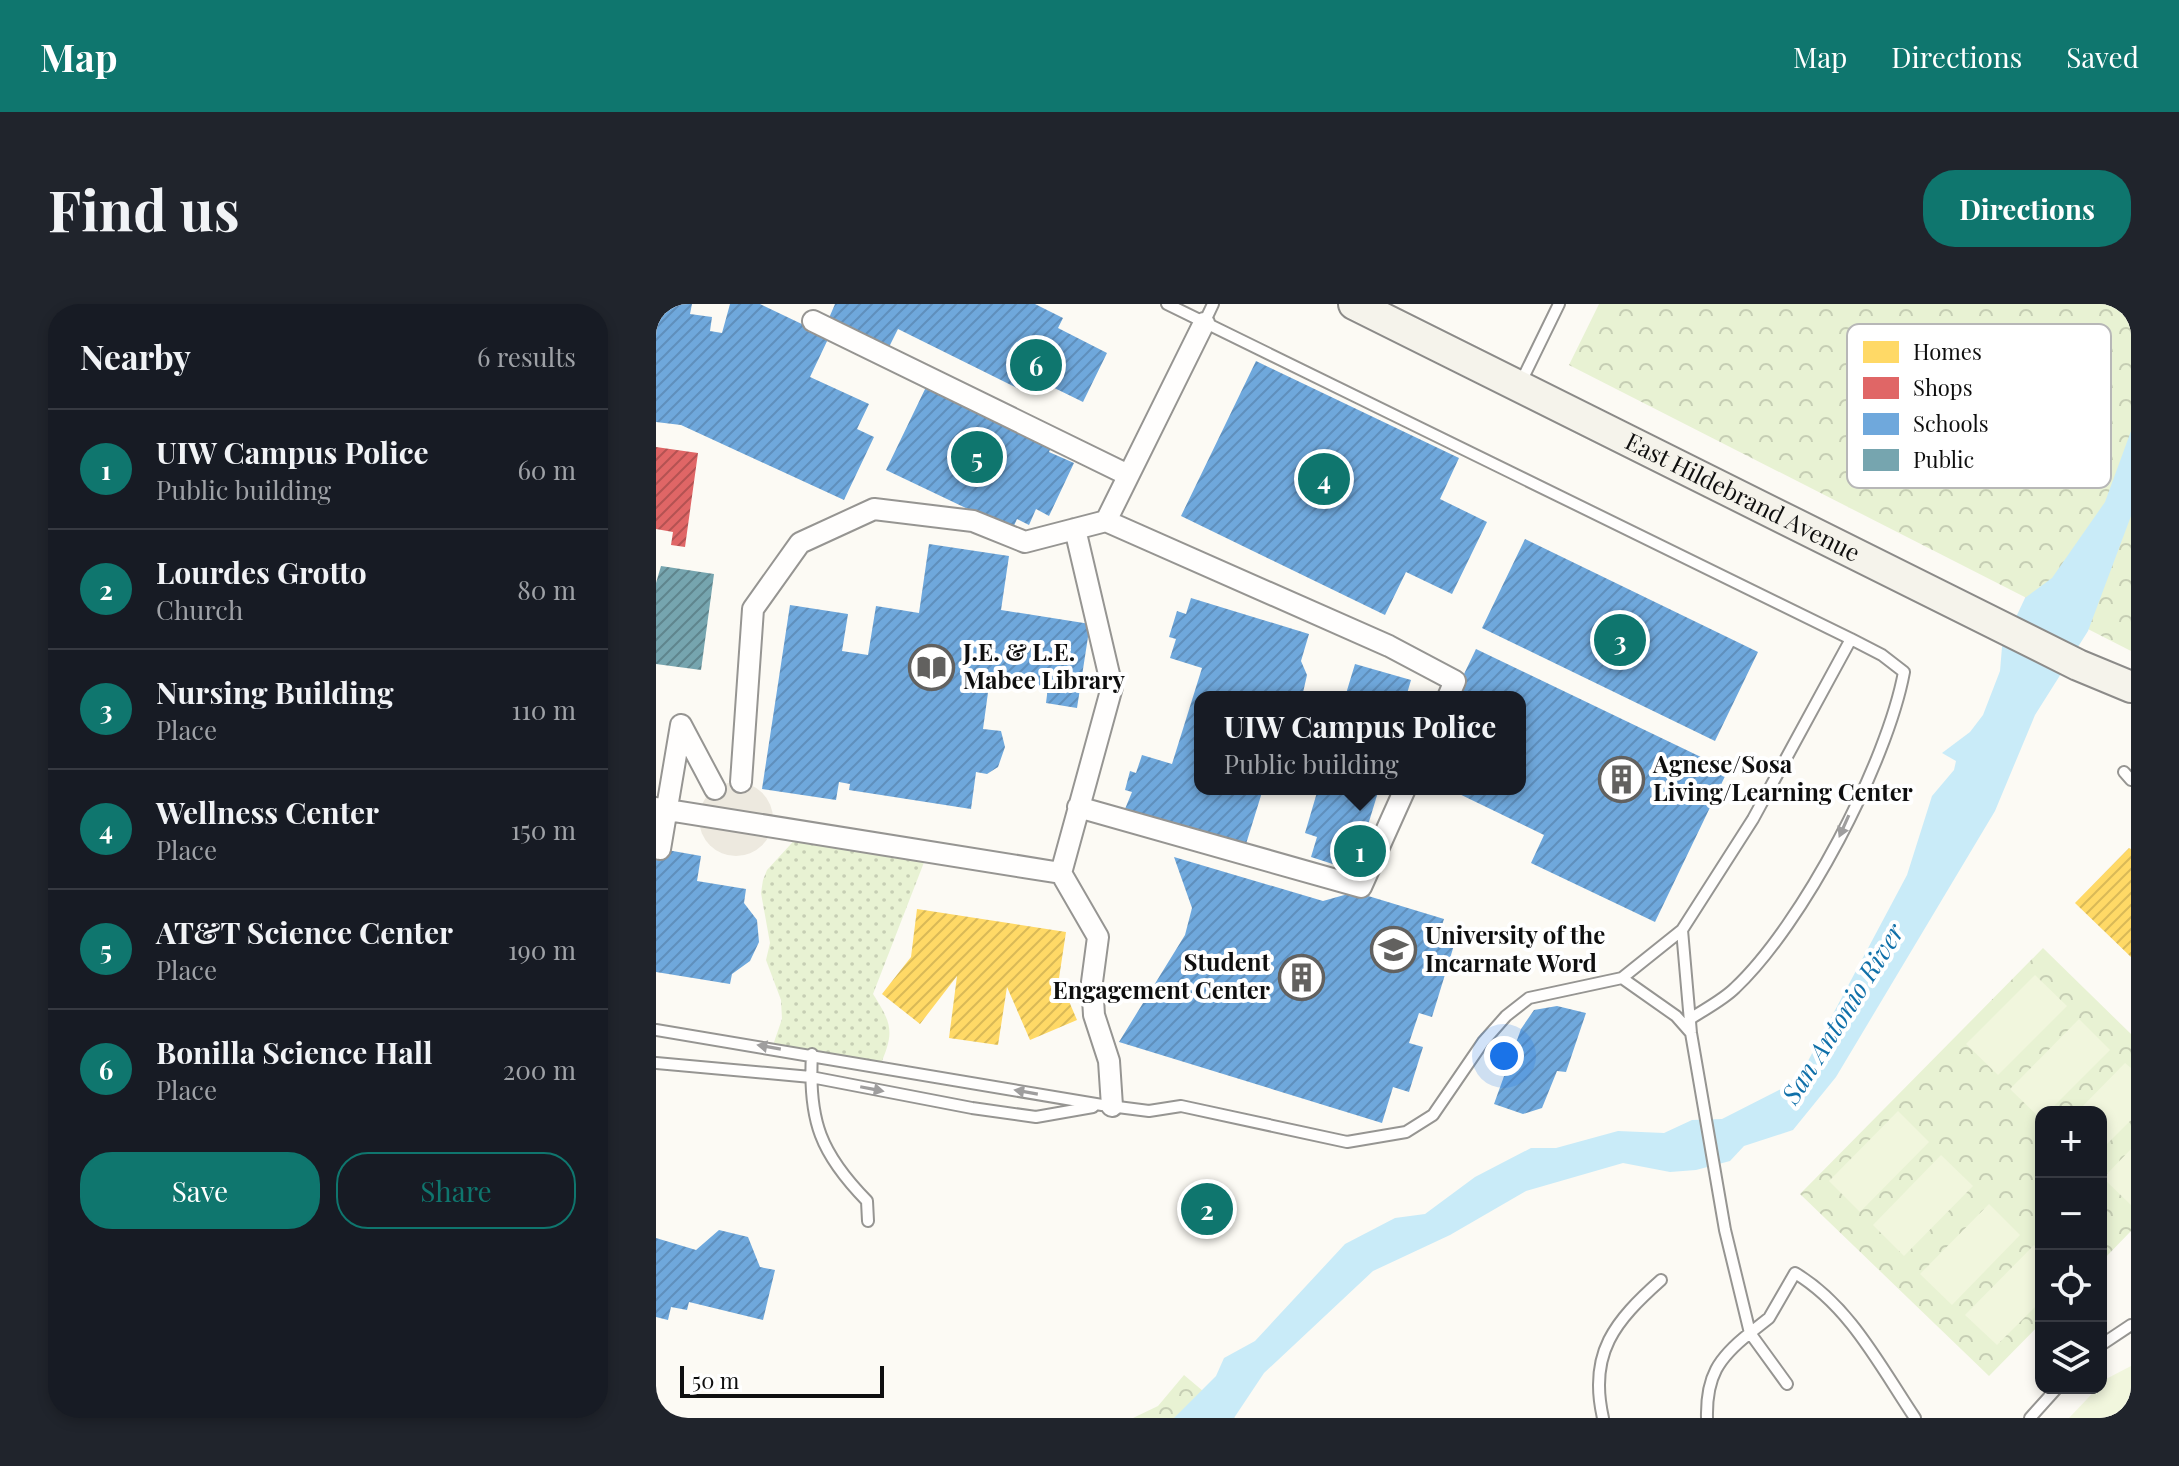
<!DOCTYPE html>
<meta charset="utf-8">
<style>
body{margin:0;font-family:"Playfair Display",serif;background:#20242c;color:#f1f3f6}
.controls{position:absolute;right:24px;bottom:24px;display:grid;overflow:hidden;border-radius:16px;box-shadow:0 4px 12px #0003}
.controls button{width:72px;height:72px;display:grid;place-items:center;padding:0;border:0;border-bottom:2px solid #363941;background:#171b24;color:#f1f3f6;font:40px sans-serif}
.scale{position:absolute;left:24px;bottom:20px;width:204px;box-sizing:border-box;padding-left:8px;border:4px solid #0f0f0f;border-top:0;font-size:22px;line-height:28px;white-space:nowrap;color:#0f0f0f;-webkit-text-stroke:6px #fff;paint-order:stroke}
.you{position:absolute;left:848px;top:752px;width:28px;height:28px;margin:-20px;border:6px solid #fff;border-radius:50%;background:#1a73e8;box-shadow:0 0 0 12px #1a73e833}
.badge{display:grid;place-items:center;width:52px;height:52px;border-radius:50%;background:#0f766e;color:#fff;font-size:26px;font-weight:700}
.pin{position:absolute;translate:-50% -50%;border:4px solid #fff;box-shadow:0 2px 8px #0006}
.popup{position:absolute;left:538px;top:387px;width:332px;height:104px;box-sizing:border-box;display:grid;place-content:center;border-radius:16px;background:#171b24;filter:drop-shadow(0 2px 6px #0005);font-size:26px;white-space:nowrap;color:#9ea1a6}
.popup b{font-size:30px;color:#f1f3f6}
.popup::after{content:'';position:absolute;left:50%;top:100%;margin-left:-16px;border:16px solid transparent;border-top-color:#171b24}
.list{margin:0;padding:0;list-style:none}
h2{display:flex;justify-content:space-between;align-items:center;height:104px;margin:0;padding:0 32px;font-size:34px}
h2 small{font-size:26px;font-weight:400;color:#9ea1a6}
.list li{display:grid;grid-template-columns:52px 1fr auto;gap:24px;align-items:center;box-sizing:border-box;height:120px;padding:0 32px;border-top:2px solid #363941}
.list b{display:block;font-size:30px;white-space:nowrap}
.list p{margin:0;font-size:26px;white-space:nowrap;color:#9ea1a6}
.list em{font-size:26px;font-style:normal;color:#9ea1a6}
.actions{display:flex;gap:16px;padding:24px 32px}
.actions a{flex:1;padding:18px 0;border:2px solid #0f766e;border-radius:32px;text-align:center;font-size:28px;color:#0f766e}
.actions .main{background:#0f766e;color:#fff}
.icon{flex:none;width:44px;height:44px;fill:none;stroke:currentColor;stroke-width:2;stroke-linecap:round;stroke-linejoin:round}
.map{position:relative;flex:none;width:1475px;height:1114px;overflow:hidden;border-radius:32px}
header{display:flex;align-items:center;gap:48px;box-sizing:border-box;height:112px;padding:0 40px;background:#0f766e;color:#fff}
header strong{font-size:38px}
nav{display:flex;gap:44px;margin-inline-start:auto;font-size:28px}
.intro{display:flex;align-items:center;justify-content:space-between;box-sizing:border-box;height:192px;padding:0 48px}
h1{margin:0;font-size:56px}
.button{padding:20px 36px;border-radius:32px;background:#0f766e;color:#fff;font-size:28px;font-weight:700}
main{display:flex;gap:48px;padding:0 48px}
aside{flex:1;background:#171b24;border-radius:32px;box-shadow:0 4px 12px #0003}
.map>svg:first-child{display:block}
</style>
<header>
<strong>Map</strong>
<nav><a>Map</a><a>Directions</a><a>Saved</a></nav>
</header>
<div class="intro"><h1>Find us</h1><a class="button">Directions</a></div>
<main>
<aside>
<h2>Nearby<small>6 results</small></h2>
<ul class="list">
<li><span class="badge">1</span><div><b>UIW Campus Police</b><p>Public building</p></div><em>60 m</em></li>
<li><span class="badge">2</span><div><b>Lourdes Grotto</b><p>Church</p></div><em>80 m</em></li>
<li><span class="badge">3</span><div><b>Nursing Building</b><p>Place</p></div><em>110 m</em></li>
<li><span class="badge">4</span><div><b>Wellness Center</b><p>Place</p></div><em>150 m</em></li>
<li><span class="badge">5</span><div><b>AT&amp;T Science Center</b><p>Place</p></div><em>190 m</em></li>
<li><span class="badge">6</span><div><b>Bonilla Science Hall</b><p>Place</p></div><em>200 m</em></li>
</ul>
<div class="actions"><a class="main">Save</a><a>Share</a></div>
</aside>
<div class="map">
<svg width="1475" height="1114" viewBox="0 0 1475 1114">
<defs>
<pattern id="grass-dots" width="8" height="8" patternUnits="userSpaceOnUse" patternTransform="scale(2)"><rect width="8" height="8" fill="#e8f2d3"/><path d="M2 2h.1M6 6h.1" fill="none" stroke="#c6ceb4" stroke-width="1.8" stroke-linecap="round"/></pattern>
<pattern id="park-crowns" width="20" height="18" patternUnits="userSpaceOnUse" patternTransform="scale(2)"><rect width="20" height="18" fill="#e8f2d3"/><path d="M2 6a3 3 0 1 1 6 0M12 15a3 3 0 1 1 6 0" fill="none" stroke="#c6ceb4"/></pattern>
<pattern id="homes-hatch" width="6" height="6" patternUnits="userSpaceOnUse" patternTransform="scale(2)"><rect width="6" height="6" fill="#ffd966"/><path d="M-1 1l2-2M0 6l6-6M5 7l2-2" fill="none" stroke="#d9b957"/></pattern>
<pattern id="shops-hatch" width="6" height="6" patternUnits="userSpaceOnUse" patternTransform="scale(2)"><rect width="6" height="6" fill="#e06666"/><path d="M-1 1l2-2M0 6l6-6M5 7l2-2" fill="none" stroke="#b45252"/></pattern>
<pattern id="schools-hatch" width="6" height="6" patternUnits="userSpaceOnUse" patternTransform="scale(2)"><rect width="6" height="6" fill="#6fa8dc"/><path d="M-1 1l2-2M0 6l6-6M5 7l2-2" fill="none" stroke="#5f8fbc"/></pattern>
<pattern id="public-hatch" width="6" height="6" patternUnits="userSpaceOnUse" patternTransform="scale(2)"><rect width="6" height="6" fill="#76a5af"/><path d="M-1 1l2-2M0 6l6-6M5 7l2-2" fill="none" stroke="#5f858d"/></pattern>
</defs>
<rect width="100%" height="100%" fill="#fcfaf4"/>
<path fill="url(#grass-dots)" d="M146,528L272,548L217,690C237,721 238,729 224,762L116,744L126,715L125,696L110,656L114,639L105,589L107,576L111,566Z"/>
<path fill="url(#park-crowns)" d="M943,0H1475V347L913,61Z
M1387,644L1475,730V927L1445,958V808H1385V1019L1333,1072L1144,890Z
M528,1071L579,1114H477L502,1102Z"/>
<path fill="#f1f6dd" d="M1379,671L1411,702L1342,771L1310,740Z
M1423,715L1454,746L1392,808H1385V815L1354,785Z
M1469,759L1475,764V816L1445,846V808H1421Z
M1242,807L1273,838L1204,908L1173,877Z
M1475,845V901L1447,874Z
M1285,851L1317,882L1248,952L1217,921Z
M1333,900L1364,931L1296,1001L1264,970Z
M1378,941L1385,948V997L1341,1041L1309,1011Z
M1475,1062V1114H1413L1450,1075Z"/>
<path fill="#ede9df" d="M43 515a37 37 0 1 1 74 0a37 37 0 1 1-74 0Z"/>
<path fill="#c9ebf8" d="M1475,127V212L1432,327L1379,411L1339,507L1180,773L1137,826L1088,842L1074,857L1040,866L1014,868L967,859L870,887L794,931L717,967L608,1069L578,1114H518L560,1072L568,1054L599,1037L689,940L739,914L769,910L819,873L875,844H900L962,827L1008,829L1036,816L1066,815L1131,782L1152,757L1251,571L1276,492L1298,466L1300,457L1286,449L1314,428L1327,411L1344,367L1346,343L1369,294L1396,274L1449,198Z"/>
<path fill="url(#homes-hatch)" d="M1473,544L1475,545V653L1419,599Z
M261,605L410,628L403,674L421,716L374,736L351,683L342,741L293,734L301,672L264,720L226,690L255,653Z"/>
<path fill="url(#shops-hatch)" d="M0,143L42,149L29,243L15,241L17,228L0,225Z"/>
<path fill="url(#schools-hatch)" d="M0,0H36L34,10L56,13L54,27L66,29L74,0H104L173,33L154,73L213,100L201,125L218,133L188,196L25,121L0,118Z
M179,0H379L407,14L402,24L451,49L427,98L376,73L369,88L242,25L233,43L173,14Z
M600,57L803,154L784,195L831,218L796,290L750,268L729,311L525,212Z
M271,81L396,141L393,148L418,159L393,212L380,205L373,221L361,215L356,226L230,166Z
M869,235L1102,348L1059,437L826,324Z
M273,240L353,252L345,306L434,320L421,404L390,399L392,383L334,374L327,425L345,427L349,443L342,463L331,470L320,468L315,505L193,486L194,480L183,478L180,496L106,485L134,301L192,310L186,347L212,351L220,302L263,309Z
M535,294L653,330L645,357L651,371L646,393H544V485H607L590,540L469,505L476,488L469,486L474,467L480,469L486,451L516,460L546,364L514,354L520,335L513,333L521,307L530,310Z
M820,345L1072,466L999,618L875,559L888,531L793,485H864V393H797Z
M699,360L755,376L750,393H689Z
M662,485H723L704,547L689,542L683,562L655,553L661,533L649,529Z
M0,544L45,552L41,577L90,585L88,599L101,616L103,638L94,657L76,670L74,680L0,668Z
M518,553L667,597L699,588L788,615L782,633L799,638L776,713L763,709L753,739L767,743L753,788L737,783L726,819L463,738L529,631L536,604Z
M901,702L930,709L910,768L901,767L886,804L867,810L838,800L865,725L878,706Z
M63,926L92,933L104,963L119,966L107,1016L33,998L31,1006L15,1003L12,1016L0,1013V934L40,946Z"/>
<path fill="url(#public-hatch)" d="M5,262L58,270L45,366L0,360V279Z"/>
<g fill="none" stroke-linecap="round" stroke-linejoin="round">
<defs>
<path id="lane" d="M511,0L1195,335L1097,515L1026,626L1035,729L1069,926L1094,1029C1062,1054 1050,1073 1051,1114
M548,19L557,0
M865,78L903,0
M1468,468L1475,476
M966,674L1020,712L1035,729
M1034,715C1049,705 1067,696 1079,684C1147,620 1231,459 1248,368L1226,351L1195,335
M0,726L446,801L493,807L525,802L691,838L750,828L777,811L827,738L850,712L873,694L966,674L1026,626
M156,750C152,817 165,850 211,897L212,917
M0,759L155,773L316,804L380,813L437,803
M1445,1041L1475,1021
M1131,1080L1094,1029L1113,1014L1139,969C1194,1002 1224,1062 1259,1114
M947,1114C932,1049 959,1017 1005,976
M1374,1114L1401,1084"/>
<path id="street" d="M157,17L472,171
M450,217L548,19
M25,421L59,485
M85,478L97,305L144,239L218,205L317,217L369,238L450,217L733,342L799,377L792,393
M422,503L705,583L749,485
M0,504L405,569L456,383L419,225
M4,545L25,421
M405,569L442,633L436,678L438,711L453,757L456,802"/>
<g id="secondary">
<path id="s1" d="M698,0L1422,361L1475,383"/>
</g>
</defs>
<use href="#lane" stroke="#969592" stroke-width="14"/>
<use href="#street" stroke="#969592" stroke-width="24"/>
<use href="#secondary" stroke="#8c8b89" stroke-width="34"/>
<use href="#lane" stroke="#fffefd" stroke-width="10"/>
<use href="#street" stroke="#fffefd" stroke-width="20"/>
<use href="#secondary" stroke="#f5f3eb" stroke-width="30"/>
</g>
<defs><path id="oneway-solid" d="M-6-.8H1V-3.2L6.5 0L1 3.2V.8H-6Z" transform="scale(2)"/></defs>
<g fill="#9f9e9e">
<use href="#oneway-solid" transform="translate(1188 522) rotate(114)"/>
<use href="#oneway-solid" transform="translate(113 743) rotate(-170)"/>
<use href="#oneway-solid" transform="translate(216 785) rotate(11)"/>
<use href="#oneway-solid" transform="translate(370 788) rotate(-170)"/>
</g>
<defs>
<symbol id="library-ring" viewBox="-11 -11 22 22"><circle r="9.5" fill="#fff" stroke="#62615f" stroke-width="1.5"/><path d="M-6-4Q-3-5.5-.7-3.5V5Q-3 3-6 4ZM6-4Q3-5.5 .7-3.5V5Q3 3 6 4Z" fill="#62615f"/></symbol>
<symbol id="building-ring" viewBox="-11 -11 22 22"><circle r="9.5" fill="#fff" stroke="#62615f" stroke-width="1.5"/><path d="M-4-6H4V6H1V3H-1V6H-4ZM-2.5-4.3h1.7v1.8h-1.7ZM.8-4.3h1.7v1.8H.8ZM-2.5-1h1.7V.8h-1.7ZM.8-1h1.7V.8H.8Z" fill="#62615f"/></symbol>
<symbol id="university-ring" viewBox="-11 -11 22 22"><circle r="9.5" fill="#fff" stroke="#62615f" stroke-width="1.5"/><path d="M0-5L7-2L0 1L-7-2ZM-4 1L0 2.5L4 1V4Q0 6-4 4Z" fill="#62615f"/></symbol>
</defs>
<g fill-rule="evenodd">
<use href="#library-ring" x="250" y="338" width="51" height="51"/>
<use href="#building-ring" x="940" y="450" width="51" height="51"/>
<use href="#university-ring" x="712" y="620" width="51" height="51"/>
<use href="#building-ring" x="620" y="648" width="51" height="51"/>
</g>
<g text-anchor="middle" stroke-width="8" stroke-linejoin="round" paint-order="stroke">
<g font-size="24" fill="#0f0f0f" stroke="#fff">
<text dy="8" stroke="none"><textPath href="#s1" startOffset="434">East Hildebrand Avenue</textPath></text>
</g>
<g font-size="24" font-weight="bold" fill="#0f0f0f" stroke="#fff" text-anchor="start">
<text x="307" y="357">J.E. &amp; L.E.<tspan x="307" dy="28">Mabee Library</tspan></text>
<text x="997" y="469">Agnese/Sosa<tspan x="997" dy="28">Living/Learning Center</tspan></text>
<text x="769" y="640">University of the<tspan x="769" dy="28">Incarnate Word</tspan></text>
<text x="614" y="667" text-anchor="end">Student<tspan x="614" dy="28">Engagement Center</tspan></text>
</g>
<g font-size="26" font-style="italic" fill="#1070a9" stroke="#fff">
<text transform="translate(1187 710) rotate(-58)" y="9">San Antonio River</text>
</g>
</g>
<rect x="1191" y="20" width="264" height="164" rx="12" fill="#fff" stroke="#b7b7b7" stroke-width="2"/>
<rect x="1207" y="37" width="36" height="22" fill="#ffd966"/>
<rect x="1207" y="73" width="36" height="22" fill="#e06666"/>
<rect x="1207" y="109" width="36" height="22" fill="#6fa8dc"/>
<rect x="1207" y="145" width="36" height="22" fill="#76a5af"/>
<g font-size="22" fill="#0f0f0f">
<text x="1257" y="56">Homes</text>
<text x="1257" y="92">Shops</text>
<text x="1257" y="128">Schools</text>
<text x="1257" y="164">Public</text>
</g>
</svg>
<div class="controls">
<button>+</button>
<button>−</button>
<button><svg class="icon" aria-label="locate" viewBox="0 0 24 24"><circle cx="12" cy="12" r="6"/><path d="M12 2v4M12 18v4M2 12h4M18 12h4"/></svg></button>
<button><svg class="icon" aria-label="layers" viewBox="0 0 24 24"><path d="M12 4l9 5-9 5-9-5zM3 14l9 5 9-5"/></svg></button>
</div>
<div class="scale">50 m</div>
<div class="you"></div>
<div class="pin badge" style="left:704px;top:547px">1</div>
<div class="popup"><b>UIW Campus Police</b>Public building</div>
<div class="pin badge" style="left:551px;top:905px">2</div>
<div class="pin badge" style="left:964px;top:336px">3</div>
<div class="pin badge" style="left:668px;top:175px">4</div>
<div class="pin badge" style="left:321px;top:153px">5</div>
<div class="pin badge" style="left:380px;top:61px">6</div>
</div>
</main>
